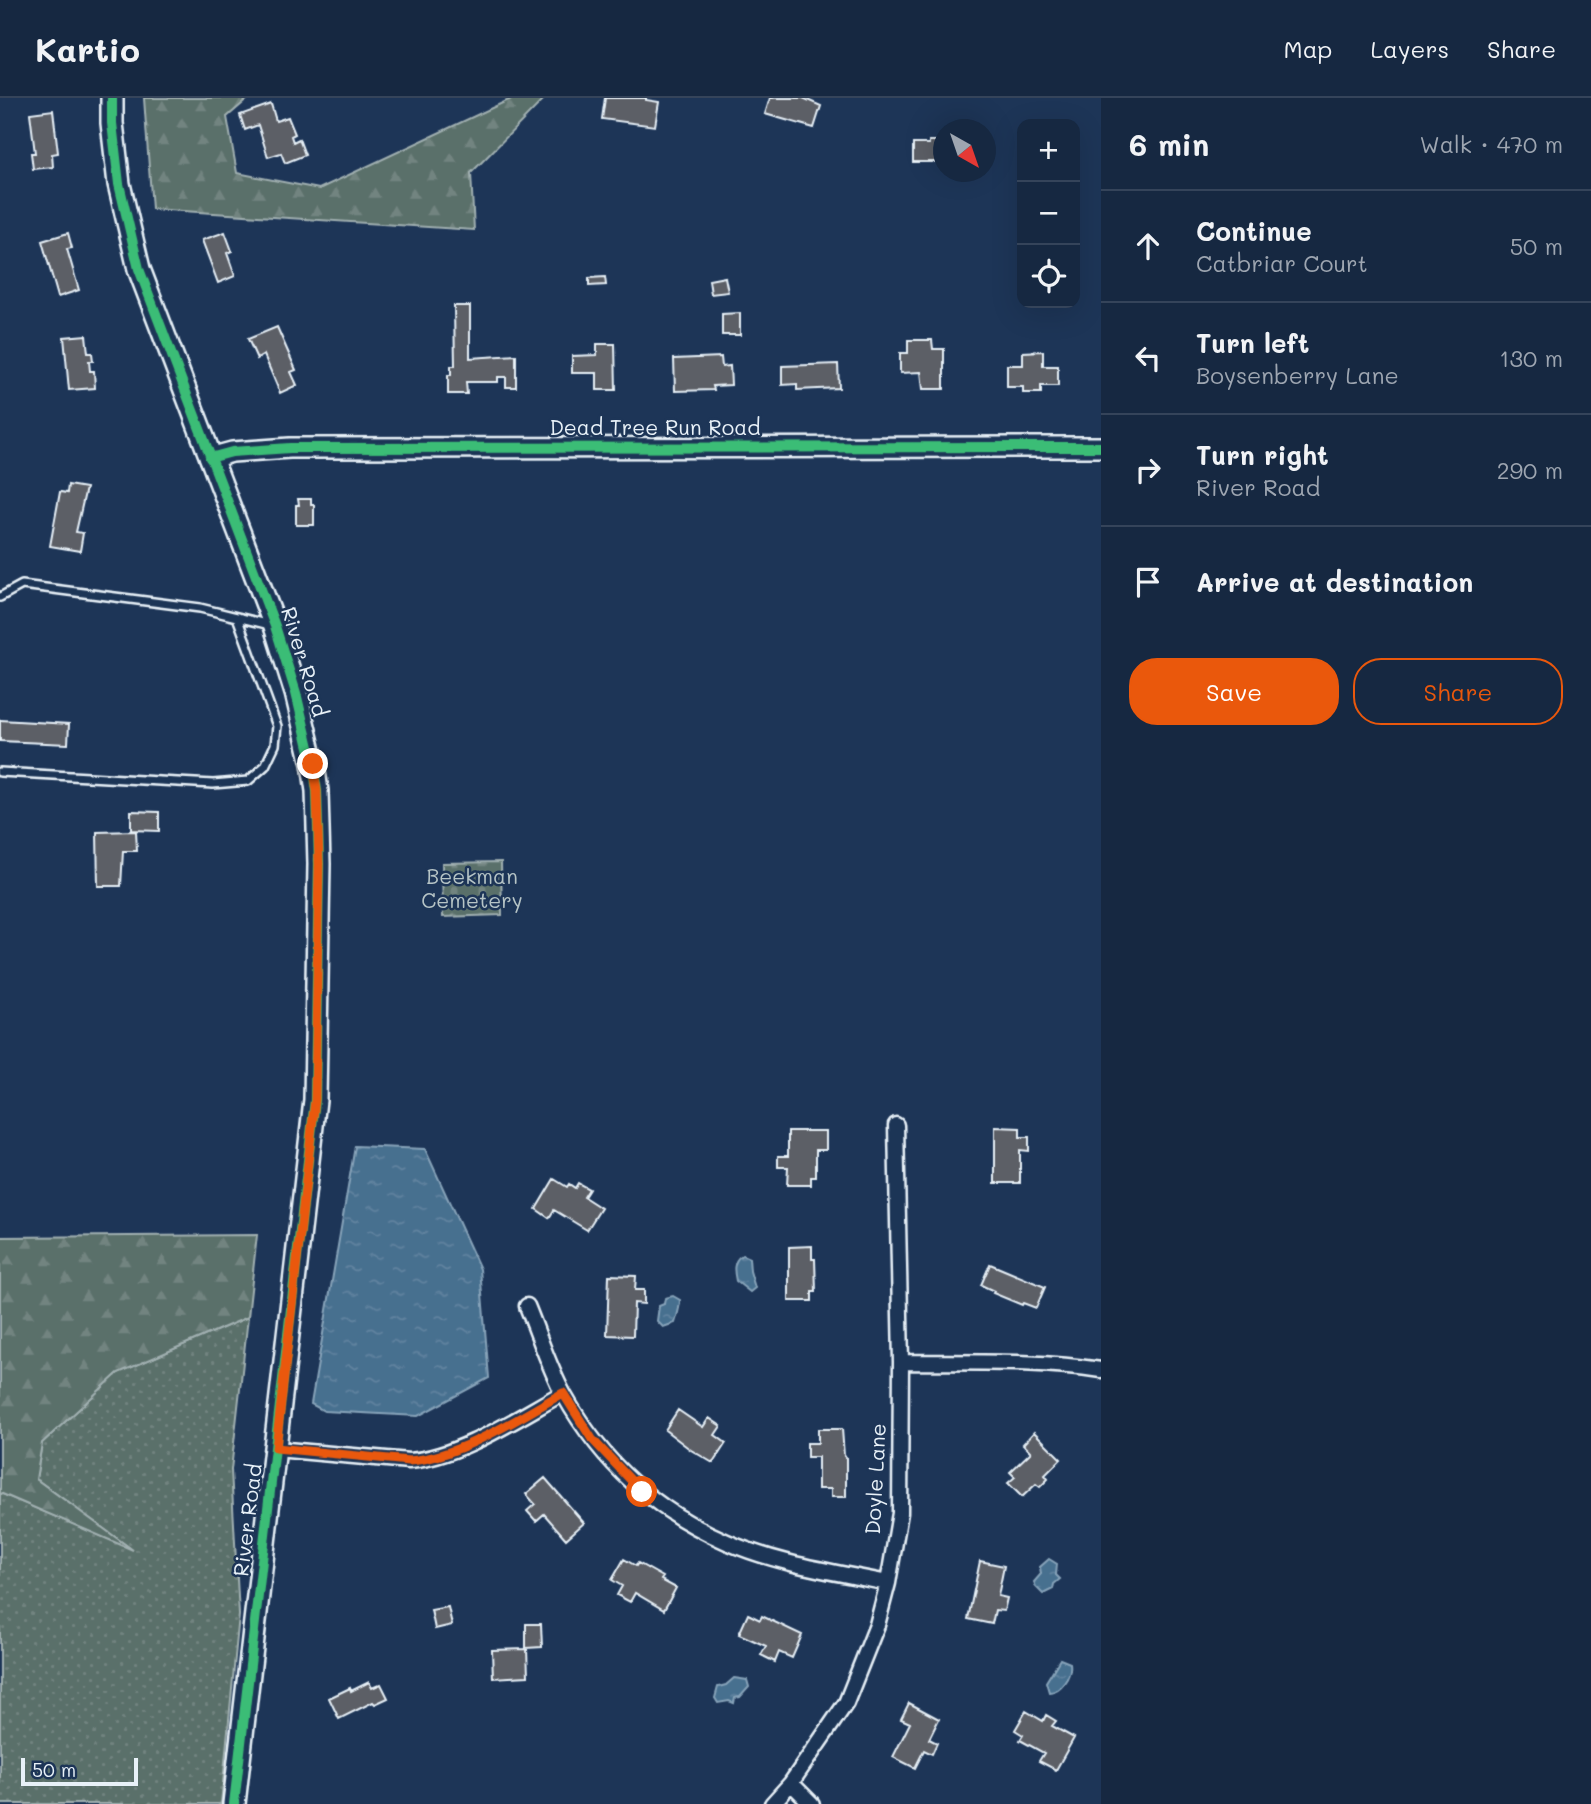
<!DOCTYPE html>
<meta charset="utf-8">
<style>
body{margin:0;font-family:Mali,sans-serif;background:#1f3048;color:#f1f3f6}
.controls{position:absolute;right:21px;top:21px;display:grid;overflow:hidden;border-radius:14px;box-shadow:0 7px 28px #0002}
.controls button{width:63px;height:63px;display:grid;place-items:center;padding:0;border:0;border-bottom:2px solid #35445a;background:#162841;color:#f1f3f6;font:35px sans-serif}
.compass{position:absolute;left:933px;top:21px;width:63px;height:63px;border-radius:50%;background:#162841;box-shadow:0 7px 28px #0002;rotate:140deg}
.scale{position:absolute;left:21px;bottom:18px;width:117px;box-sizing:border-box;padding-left:7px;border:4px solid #e8f1f8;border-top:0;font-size:19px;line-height:24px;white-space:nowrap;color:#e8f1f8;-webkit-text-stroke:5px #1d3557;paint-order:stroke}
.stop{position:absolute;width:21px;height:21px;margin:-16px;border:5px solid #ea580c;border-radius:50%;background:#fff}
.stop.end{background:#ea580c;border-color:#fff;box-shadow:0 2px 7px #0008}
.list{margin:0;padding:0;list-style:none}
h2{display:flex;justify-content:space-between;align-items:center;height:91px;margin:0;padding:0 28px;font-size:30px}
h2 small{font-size:23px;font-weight:400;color:#9ea6b1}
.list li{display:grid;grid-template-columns:46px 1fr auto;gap:21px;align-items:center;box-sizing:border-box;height:112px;padding:0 28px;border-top:2px solid #35445a}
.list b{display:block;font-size:26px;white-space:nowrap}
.list p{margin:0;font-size:23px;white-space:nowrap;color:#9ea6b1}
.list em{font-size:23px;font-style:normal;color:#9ea6b1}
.actions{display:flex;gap:14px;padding:21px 28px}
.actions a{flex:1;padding:16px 0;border:2px solid #ea580c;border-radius:28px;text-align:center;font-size:24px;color:#ea580c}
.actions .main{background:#ea580c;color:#fff}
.icon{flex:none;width:38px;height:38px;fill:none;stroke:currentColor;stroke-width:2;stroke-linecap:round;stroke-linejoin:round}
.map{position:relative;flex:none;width:1101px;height:1706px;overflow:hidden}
header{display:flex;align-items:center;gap:42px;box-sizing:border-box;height:98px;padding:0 35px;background:#162841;border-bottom:2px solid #35445a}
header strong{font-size:33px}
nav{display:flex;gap:38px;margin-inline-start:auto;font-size:24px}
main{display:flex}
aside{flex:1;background:#162841}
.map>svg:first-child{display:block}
</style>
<header>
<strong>Kartio</strong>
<nav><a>Map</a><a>Layers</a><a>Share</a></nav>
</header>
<main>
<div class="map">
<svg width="1101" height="1706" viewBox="0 0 1101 1706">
<defs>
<pattern id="grass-dots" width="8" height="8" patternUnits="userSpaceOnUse" patternTransform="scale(1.75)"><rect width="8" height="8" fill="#5a6f6a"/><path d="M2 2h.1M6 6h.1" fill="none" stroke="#728480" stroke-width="1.8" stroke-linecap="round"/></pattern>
<pattern id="forest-firs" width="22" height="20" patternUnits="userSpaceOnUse" patternTransform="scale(1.75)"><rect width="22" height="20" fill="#5a6f6a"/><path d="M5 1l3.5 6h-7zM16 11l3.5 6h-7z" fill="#728480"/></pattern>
<pattern id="cemetery-stones" width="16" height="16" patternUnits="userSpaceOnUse" patternTransform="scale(1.75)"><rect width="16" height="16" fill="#5a6f6a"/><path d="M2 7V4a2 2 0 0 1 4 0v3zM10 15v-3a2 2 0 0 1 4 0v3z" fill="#728480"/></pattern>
<pattern id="water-ripples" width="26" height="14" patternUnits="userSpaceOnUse" patternTransform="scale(1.75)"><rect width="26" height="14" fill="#476f8f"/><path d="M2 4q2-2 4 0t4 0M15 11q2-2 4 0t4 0" fill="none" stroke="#6284a0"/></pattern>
</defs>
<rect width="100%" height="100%" fill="#1d3557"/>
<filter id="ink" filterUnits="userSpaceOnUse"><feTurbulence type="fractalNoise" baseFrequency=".0143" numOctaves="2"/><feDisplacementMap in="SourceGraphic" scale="14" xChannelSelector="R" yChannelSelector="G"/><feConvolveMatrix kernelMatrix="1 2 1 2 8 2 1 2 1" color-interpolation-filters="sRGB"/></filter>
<g filter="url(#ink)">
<path fill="url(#grass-dots)" stroke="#a1b0b1" stroke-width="2" d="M248,1219L231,1372L239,1517L221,1706H0V1395L130,1450L36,1381L42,1345L118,1275Z"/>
<path fill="url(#forest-firs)" stroke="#a1b0b1" stroke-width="2" d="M144,0H249L227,19L237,75L319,91L513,0H545L471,75L474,132L152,111Z
M257,1137L248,1219L118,1275L42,1345L36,1381L133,1452L0,1395V1139Z"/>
<path fill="url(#cemetery-stones)" stroke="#a1b0b1" stroke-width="2" d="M501,764L502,817L443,819L442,765Z"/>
<path fill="url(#water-ripples)" stroke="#87a3b9" stroke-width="2" d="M355,1048L425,1051L480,1171L489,1280L418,1318L324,1313L311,1306Z
M742,1157L749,1160L750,1173L755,1190L750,1194L736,1183C734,1174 732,1163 742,1157Z
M673,1198L680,1202C680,1210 677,1218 675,1225L663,1229L657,1223L659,1208L664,1206L665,1200Z
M1049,1461L1057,1466L1056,1477L1060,1481L1054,1486L1053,1491L1043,1496L1036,1489L1034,1484L1041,1476L1040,1469Z
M1060,1561L1070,1565C1072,1577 1061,1594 1049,1594L1046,1584Z
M734,1580L747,1582L749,1589L740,1599L735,1600L734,1605L729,1603L718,1605L715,1600L718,1589L726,1587Z"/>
<path fill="#5c5e66" stroke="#e8f1f8" stroke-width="2" d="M605,0H646V2L659,4L655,28L602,21Z
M770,0H803L821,8L814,30L765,16Z
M271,6L276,23L288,19L295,36L291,38L293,44L299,41L305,57L285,65L281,55L268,59L258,27L245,32L240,17Z
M53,12L58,55L52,56L53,69L33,71L31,55H35L30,15Z
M929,43H944V64H913V46H929Z
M225,134L232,153L227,155L235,178L218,185L202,142Z
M68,135L72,150L67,151L79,192L58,199L42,143Z
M605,179L606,187L589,188V180Z
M725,179L728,194L711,196L709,182Z
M454,208H470V260L516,257V289H506V279H498V284H466L467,296H448V277H451V268H455Z
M740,215V237H722V216Z
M277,229L296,272L291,274L297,287L280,295L264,257L257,261L248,241Z
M86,237L88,255H92L93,263H89L90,273H94L95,290L69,292L64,239Z
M908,242H932L933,251H944V291H923L921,274L900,275V255H908Z
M597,246H615L616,292H597V275H572V258L597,257Z
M1043,253V268H1058V288H1041V295H1023V289H1007V267H1023V254Z
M721,259L722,269L730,268L731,287L713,288L714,292L675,293L674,261Z
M838,266L839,290L797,292V286L782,287V268Z
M68,387L86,390L76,434L83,435L80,453L50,448L60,394L67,395Z
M298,401H311V407H314V427H296V407H299Z
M0,622L69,626L68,646L0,643Z
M131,713L159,714V733L131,732Z
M136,733L137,753H123L121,788H98L97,734Z
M995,1029L1020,1030V1039H1029V1053L1020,1052V1085H995Z
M788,1033H826V1052H816V1079H811V1087H787L788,1069H778V1058H788Z
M554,1081L567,1089L569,1086L575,1090L578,1085L589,1091L584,1099L601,1110L587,1132L554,1112L549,1120L536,1111Z
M812,1148V1161H815L816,1194H812V1203H789V1149Z
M990,1166L1045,1189L1036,1210L1023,1205L1022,1207L993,1195L994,1193L981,1187Z
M609,1177L636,1178L635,1192H644V1206L634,1205L633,1238L607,1237Z
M678,1312L703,1329L709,1320L721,1328L715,1337L726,1345L713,1365L691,1352L665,1332Z
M818,1331H842L844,1358L846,1359V1399H831V1391H818V1359H807V1345H818Z
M1034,1334L1061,1361L1045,1377L1048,1381L1040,1389L1036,1386L1022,1399L1008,1385L1015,1379L1010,1374L1031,1354L1023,1346Z
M545,1380L584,1425L566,1441L544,1416L536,1423L527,1413L535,1406L526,1396Z
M624,1461L636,1468L638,1465L663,1479L661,1482L676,1490L664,1512L635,1495L630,1504L617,1497L622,1488L612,1482Z
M980,1463L1004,1468L998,1498L1007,1500L1004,1513L995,1512L992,1526L968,1521Z
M448,1509L452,1527L435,1531L431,1512Z
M748,1516L760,1522L762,1518L802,1537L792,1560L779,1554L775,1564L761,1557L766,1548L739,1536Z
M526,1526H541L542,1549L526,1550Z
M527,1551L528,1578L493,1580L492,1552Z
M369,1584L372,1590L381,1586L388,1600L375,1606L373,1604L339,1621L329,1600L350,1590L351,1593Z
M909,1605L939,1621L929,1641L937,1645L932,1656L924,1652L915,1670L893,1659L910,1625L901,1621Z
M1026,1613L1043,1623L1046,1617L1056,1623L1052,1628L1074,1640L1056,1672L1039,1663L1044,1655L1020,1642L1023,1637L1015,1632Z"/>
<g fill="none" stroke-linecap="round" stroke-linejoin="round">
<defs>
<path id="service" d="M0,499L22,487L200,510L270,527
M0,674L213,686L248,683L265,668L275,647L277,628L237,519"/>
<path id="minor" d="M527,1208C539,1237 549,1270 564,1297C603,1366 655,1413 727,1444C777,1466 835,1474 888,1485
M901,1264C968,1265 1035,1262 1101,1272
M276,1351L409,1363C458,1360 519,1319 563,1295
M791,1685L812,1706
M772,1706L791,1685L846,1605L877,1527L888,1485L900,1415L901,1264L896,1027"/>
<path id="tertiary" d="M210,360L232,354L290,350L1101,349"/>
<path id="secondary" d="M112,0V25L119,86L139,171L275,528L296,595L313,666L317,693L319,766L315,1002L234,1706"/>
</defs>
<use href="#service" stroke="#e8f1f8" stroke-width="12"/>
<use href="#minor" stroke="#e8f1f8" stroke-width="19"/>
<use href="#tertiary" stroke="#e8f1f8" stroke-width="24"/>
<use href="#secondary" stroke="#e8f1f8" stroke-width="26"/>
<use href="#service" stroke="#1d3557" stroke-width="7"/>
<use href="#minor" stroke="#1d3557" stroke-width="14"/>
<use href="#tertiary" stroke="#1d3557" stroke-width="19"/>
<use href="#secondary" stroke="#1d3557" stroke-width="21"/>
<defs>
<path id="cycleway" d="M112,0V25L119,86L139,171L275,528L296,595L313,666L317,693L319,766L315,1002L234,1706
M210,360L232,354L290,350L1101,349"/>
</defs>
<use href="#cycleway" stroke="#1d3557" stroke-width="15"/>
<use href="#cycleway" stroke="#3abd76" stroke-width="10"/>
</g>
</g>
<g fill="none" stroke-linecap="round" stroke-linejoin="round" filter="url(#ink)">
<path stroke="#ea580c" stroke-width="9" d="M313,666L317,693L319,766L315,1002L276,1350L409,1363C458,1360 519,1320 563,1295L592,1341L642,1394"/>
</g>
<g text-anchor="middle" stroke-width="5" stroke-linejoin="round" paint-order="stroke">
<g font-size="21" fill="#e8f1f8" stroke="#1d3557">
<text x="655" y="337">Dead Tree Run Road</text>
<text transform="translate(304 564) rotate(73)" y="7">River Road</text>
<text transform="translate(876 1381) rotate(-87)" y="7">Doyle Lane</text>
<text transform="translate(248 1422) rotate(-83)" y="7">River Road</text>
</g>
<g font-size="21" fill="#b6c4c6" stroke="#1d3557">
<text x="472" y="786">Beekman<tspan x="472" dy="24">Cemetery</tspan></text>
</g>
</g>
</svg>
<div class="controls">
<button>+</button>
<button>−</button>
<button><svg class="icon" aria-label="locate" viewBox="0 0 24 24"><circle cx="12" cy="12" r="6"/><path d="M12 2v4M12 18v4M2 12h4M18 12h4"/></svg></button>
</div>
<svg class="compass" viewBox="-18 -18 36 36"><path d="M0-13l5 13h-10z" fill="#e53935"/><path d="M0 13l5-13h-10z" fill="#9ea6b1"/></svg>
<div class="scale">50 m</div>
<div class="stop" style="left:642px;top:1394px"></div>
<div class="stop end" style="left:313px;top:666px"></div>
</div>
<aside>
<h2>6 min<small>Walk · 470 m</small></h2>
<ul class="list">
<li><svg class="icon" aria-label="ahead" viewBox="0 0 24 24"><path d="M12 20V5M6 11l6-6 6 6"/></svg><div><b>Continue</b><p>Catbriar Court</p></div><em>50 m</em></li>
<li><svg class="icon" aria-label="left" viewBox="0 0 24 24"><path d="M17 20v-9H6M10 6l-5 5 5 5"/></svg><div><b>Turn left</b><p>Boysenberry Lane</p></div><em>130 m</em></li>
<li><svg class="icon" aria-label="right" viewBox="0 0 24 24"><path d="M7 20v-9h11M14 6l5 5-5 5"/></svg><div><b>Turn right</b><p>River Road</p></div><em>290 m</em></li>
<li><svg class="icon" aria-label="arrive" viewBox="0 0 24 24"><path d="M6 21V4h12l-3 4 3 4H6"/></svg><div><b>Arrive at destination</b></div></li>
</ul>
<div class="actions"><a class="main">Save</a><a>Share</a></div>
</aside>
</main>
